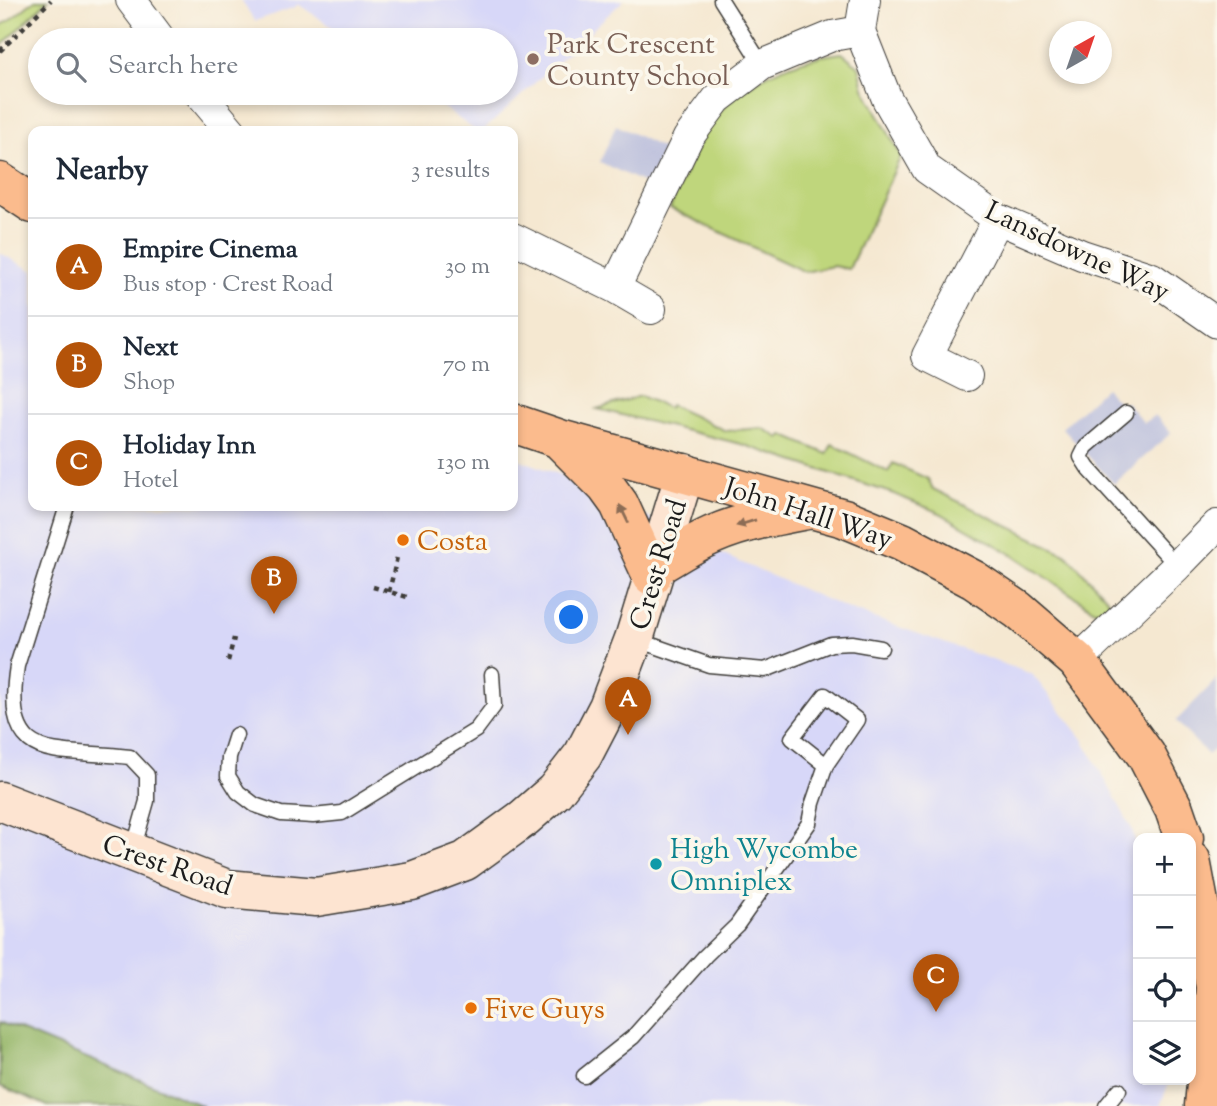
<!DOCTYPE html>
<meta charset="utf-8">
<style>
body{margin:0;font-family:"Sorts Mill Goudy",serif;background:#f6f6f7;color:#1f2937}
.controls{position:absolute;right:21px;bottom:21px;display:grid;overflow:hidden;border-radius:14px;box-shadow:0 4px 10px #0003}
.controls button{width:63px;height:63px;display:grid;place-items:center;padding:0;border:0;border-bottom:2px solid #e0e1e3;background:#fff;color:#1f2937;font:35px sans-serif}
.compass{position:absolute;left:1049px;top:21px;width:63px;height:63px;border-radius:50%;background:#fff;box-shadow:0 4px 10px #0003;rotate:40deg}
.you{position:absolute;left:572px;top:618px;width:24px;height:24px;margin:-18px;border:5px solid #fff;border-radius:50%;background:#1a73e8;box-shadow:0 0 0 10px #1a73e833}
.badge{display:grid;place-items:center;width:46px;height:46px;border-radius:50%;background:#b45309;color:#fff;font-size:23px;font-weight:700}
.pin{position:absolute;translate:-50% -58px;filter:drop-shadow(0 2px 4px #0008)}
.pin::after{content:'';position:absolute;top:37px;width:24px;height:21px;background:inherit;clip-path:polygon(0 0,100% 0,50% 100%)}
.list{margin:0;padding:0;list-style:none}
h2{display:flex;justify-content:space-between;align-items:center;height:91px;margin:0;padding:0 28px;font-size:30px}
h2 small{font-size:23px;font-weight:400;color:#747a83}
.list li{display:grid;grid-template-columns:46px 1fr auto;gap:21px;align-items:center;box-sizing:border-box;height:98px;padding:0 28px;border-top:2px solid #e0e1e3}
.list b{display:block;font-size:26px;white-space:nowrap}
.list p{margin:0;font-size:23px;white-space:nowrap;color:#747a83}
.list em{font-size:23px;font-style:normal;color:#747a83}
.icon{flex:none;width:38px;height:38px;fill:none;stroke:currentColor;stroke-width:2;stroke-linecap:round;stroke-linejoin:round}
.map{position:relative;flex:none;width:1217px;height:1106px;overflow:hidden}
.search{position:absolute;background:#fff;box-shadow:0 4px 10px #0003;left:28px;top:28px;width:490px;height:77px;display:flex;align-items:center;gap:18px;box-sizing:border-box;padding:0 24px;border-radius:38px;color:#747a83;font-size:26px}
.panel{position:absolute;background:#fff;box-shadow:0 4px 10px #0003;left:28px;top:126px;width:490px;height:385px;border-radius:14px}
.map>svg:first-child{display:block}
</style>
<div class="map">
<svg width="1217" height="1106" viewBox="0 0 1217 1106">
<rect width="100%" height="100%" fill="#fbf7ec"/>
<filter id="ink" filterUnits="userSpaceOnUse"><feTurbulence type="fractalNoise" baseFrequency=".0143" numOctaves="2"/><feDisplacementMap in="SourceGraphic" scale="14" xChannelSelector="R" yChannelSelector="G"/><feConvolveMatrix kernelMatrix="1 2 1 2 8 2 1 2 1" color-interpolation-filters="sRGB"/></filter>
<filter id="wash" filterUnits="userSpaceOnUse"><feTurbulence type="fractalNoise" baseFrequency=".00686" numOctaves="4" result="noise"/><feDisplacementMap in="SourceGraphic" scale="28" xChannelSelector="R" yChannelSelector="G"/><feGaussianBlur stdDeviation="1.57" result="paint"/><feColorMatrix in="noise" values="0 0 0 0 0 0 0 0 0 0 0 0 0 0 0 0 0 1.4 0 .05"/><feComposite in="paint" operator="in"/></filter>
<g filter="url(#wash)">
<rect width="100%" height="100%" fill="#f5e8d1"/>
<path fill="#d7d7f8" d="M241,0H624L483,131H476L423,93H506V40H351L298,4L295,7L255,21Z
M0,253L33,271V506H513V457L563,476L728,557L848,609L1032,674L1083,739L1132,829L1138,850V1080H1170L1160,1106H203L0,1022Z"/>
<path fill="#bfc2dd" d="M616,125L664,149L648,185L600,162Z
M1105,388L1121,405L1126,402L1144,423L1155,415L1171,433L1114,484L1062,428Z
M1217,679V746L1208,755L1176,721Z"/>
<path fill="#bfd67b" stroke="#6e794c" stroke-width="2" d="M35,0H48L0,47V26L9,21Z
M842,53L859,66L864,88L901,156L849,269L833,266L805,272L670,208C681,183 691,157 704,134C731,85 789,59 842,53Z
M640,396L668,408L670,405L726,431L762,428L780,438L783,435L827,454L832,444L888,472L893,463L928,479L933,489L1067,555L1112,604L1096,611L1013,555L940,513L894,494L741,444L597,409Z"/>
<path fill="#97b76b" stroke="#5a6a44" stroke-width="2" d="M0,1022L203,1106H48L0,1086Z"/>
</g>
<g filter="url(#ink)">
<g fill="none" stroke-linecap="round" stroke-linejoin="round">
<defs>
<path id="lane" d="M721,0L762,65
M1126,413L1086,447L1081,457L1088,468L1177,566
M67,506L17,666C1,769 57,747 130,757L147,775V801L133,850
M635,639L709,665L765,670L831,644L852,643L881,648
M236,735L229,757L228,776L238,792L255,805L281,814L313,816L342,813L476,730L494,706L492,674
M584,1076L633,1037L705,956L737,925L809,823L813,803L826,765L857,720L825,695L792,738L826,765
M1106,1106L1119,1090"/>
<path id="street" d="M131,0L161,40
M860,31L865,0
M199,93L231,131
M513,238L615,288L688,138L717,99L762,65L832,36L860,31L887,99L927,169L998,219L1082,255L1152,278L1217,323
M615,288L651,309
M967,376L927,356L998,219
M1077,661L1177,566L1217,525"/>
<path id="secondary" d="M0,801L227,889L316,897L412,881L465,861L524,818L555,791L583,755L608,707L634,639L685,473"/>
<path id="highway" d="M0,182L33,204
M513,423L560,439L844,518L902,542L974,580L1018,610L1077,661L1146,755L1174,809L1184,838
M561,441L606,486L619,504L652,576
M655,567C671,558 686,548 702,540C735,523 771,517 807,510
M1191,860L1215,987L1204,1106"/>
</defs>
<use href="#lane" stroke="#3d3b37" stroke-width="17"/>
<use href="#street" stroke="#3d3b37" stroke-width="32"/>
<use href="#secondary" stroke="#3d3b37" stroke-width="41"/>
<use href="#highway" stroke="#3d3b37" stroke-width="41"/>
<path stroke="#3d3b37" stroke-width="4.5" stroke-dasharray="5 5" stroke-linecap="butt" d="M0,51L51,0
M373,587L407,597
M389,592L397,557
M228,661L234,638"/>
<use href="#lane" stroke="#fff" stroke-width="14"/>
<use href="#street" stroke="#fff" stroke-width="30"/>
<use href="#secondary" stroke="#fde4d1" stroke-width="38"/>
<use href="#highway" stroke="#fbbb8d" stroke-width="38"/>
</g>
<defs><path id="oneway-solid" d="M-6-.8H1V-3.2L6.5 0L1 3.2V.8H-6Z" transform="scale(1.75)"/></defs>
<g fill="#8c6c54">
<use href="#oneway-solid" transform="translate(624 514) rotate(-116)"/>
<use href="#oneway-solid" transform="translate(746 523) rotate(163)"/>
</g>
</g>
<circle fill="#8d6e63" stroke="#fbf7ec" stroke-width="2.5" cx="533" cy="59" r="7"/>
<g fill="#e8710a" stroke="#fbf7ec" stroke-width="2.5">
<circle cx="403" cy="540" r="7"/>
<circle cx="471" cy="1008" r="7"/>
</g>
<circle fill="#0f9aa8" stroke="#fbf7ec" stroke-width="2.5" cx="656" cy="864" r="7"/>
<g text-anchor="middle" stroke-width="7" stroke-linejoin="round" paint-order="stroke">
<g font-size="28" fill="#785e54" stroke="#fbf7ec" text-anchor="start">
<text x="547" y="53">Park Crescent<tspan x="547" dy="32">County School</tspan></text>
</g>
<g font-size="28" fill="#1c1c1c" stroke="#fbf7ec">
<text transform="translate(1078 250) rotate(25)" y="10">Lansdowne Way</text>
<text transform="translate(809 512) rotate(18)" y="10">John Hall Way</text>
<text transform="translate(657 564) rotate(-73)" y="10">Crest Road</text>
<text transform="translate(168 864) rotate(19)" y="10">Crest Road</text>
</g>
<g font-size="28" fill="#c56008" stroke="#fbf7ec" text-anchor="start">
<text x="417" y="550">Costa</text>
<text x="485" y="1018">Five Guys</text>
</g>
<g font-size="28" fill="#0d838f" stroke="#fbf7ec" text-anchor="start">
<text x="670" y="858">High Wycombe<tspan x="670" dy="32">Omniplex</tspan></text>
</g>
</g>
</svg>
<div class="controls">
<button>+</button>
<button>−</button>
<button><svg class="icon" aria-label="locate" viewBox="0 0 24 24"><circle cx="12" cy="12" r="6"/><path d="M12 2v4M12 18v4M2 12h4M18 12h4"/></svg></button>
<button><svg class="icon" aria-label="layers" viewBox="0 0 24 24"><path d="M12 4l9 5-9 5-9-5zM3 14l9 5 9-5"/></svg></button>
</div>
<svg class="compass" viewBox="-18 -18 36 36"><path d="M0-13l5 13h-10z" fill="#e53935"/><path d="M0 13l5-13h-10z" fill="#747a83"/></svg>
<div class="you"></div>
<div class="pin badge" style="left:628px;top:735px">A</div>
<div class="pin badge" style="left:274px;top:614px">B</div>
<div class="pin badge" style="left:936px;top:1012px">C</div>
<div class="search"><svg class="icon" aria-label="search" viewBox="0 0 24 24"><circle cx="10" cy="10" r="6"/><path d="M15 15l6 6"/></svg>Search here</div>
<section class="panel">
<h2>Nearby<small>3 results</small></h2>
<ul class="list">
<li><span class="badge">A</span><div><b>Empire Cinema</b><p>Bus stop · Crest Road</p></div><em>30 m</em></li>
<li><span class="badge">B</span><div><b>Next</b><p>Shop</p></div><em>70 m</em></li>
<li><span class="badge">C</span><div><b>Holiday Inn</b><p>Hotel</p></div><em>130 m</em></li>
</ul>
</section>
</div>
